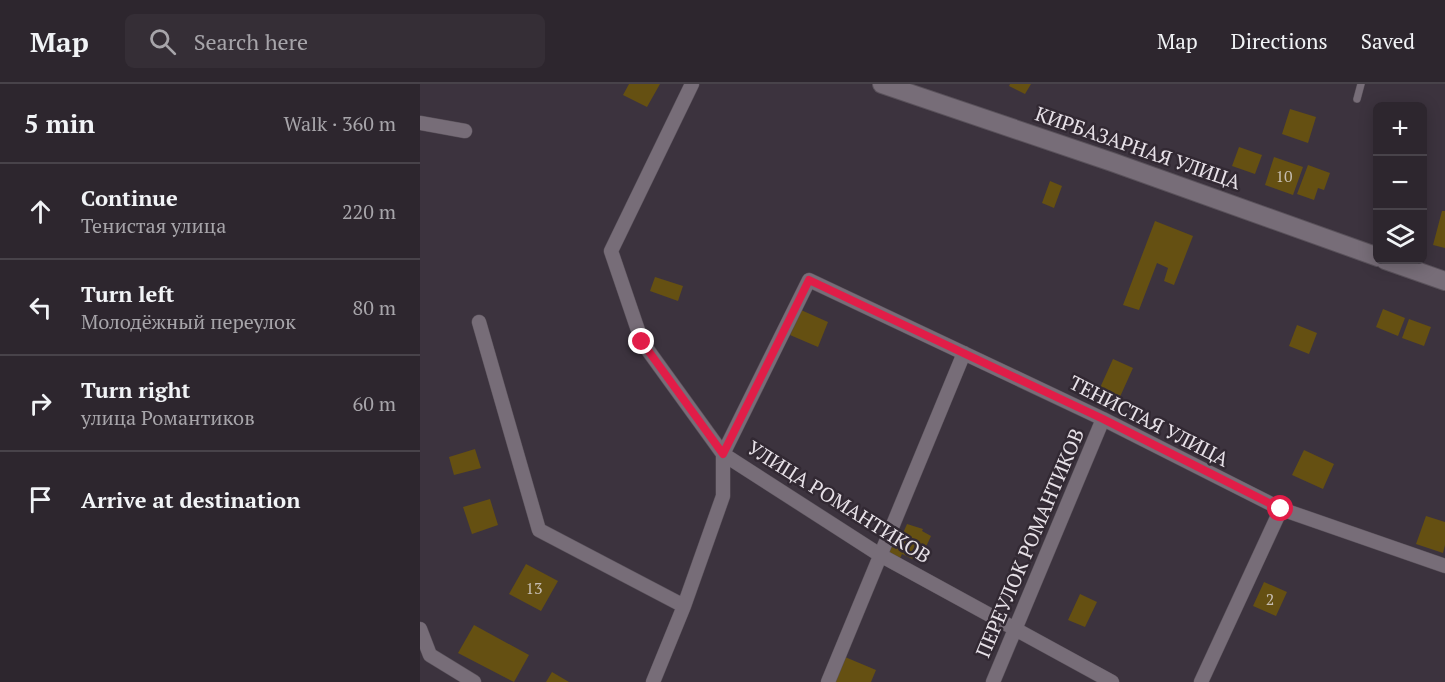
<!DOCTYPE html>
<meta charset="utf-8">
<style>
body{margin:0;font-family:"PT Serif",serif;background:#352e36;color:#f1f3f6}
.controls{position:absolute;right:18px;top:18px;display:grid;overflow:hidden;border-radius:9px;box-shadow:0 3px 15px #0003}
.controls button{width:54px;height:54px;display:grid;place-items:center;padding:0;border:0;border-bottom:2px solid #48434a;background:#2d262e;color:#f1f3f6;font:30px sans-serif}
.stop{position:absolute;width:18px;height:18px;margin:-14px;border:4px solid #e11d48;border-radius:50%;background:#fff}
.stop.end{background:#e11d48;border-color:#fff;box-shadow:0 2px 6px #0008}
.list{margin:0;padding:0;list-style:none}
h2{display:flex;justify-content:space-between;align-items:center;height:78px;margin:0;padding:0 24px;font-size:26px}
h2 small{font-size:20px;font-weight:400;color:#a7a5aa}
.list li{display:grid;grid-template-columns:39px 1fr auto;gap:18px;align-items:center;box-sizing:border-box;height:96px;padding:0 24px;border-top:2px solid #48434a}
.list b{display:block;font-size:22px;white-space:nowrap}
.list p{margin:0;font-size:20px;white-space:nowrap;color:#a7a5aa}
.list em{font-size:20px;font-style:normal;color:#a7a5aa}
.icon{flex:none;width:33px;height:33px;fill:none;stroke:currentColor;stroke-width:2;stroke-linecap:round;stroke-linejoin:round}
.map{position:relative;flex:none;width:1025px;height:598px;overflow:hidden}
header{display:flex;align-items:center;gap:36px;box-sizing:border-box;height:84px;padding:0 30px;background:#2d262e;border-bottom:2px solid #48434a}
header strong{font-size:28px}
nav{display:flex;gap:33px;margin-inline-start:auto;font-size:21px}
.search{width:420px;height:54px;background:#352e36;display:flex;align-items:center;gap:15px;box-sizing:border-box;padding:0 21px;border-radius:9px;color:#a7a5aa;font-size:22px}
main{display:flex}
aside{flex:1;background:#2d262e}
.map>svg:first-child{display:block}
</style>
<header>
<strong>Map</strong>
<div class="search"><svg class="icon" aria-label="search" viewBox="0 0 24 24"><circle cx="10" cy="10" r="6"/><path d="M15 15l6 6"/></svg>Search here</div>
<nav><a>Map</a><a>Directions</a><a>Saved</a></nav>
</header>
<main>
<aside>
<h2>5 min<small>Walk · 360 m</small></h2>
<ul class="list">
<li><svg class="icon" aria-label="ahead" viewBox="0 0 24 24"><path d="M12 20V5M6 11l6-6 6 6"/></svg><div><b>Continue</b><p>Тенистая улица</p></div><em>220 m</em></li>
<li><svg class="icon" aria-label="left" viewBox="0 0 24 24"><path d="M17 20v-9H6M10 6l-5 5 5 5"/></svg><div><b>Turn left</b><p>Молодёжный переулок</p></div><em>80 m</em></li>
<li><svg class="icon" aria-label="right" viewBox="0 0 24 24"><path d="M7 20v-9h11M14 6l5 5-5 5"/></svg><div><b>Turn right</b><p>улица Романтиков</p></div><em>60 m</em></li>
<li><svg class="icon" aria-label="arrive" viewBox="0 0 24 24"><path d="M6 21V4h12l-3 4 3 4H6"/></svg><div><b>Arrive at destination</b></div></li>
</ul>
</aside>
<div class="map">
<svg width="1025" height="598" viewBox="0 0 1025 598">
<rect width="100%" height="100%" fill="#3c333e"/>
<path fill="#655012" d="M209,0H240L227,23L203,11Z
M590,0H611L605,10L589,2Z
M870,25L896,33L888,59L862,50Z
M819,63L842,71L835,90L812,82Z
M854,73L883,83L873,111L845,101Z
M888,81L910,89L904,106L898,104L894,116L877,110Z
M630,97L642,102L634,124L622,119Z
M1022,127H1025V164L1013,161Z
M735,137L773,152L754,201L744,197L748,184L737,179L719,226L703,221Z
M235,193L263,202L258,217L230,207Z
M963,225L985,234L978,252L956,243Z
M381,226L408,238L398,263L370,251Z
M989,235L1011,243L1004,262L982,254Z
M877,241L897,249L889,270L869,262Z
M693,275L713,284L699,315L679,306Z
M55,365L61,384L34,391L29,373Z
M884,366L914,380L903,405L872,391Z
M70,415L78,441L52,450L43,423Z
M1006,432L1025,438V461L1023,469L996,460Z
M487,440L503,445L502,447L511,452L499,478L482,470L478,479L463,472L468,461L476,465Z
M106,480L138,497L121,527L89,510Z
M844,498L867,508L856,532L833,522Z
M660,510L677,518L665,543L648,536Z
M54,541L109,571L94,598L38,569Z
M425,573L456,586L451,598H414Z
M132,588L149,598H126Z"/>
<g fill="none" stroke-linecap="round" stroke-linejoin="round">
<defs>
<path id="lane" d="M937,15L941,0"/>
<path id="street" d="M272,0L191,167L222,258L303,370L460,471L692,598
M0,39L45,47
M59,238L119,446L264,522
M0,545L10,571L54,598
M233,598L264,522L303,412V370L389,196L683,335L861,425L1025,482
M408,598L544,269
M573,598L683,335
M781,598L861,425"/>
<path id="secondary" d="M462,0L692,78L958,173
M965,176L1025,197"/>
</defs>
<use href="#lane" stroke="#5a525b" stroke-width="8"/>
<use href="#street" stroke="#5a525b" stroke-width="15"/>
<use href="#secondary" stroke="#5a525b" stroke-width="20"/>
<use href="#lane" stroke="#776d78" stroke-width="7"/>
<use href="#street" stroke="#776d78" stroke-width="14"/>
<use href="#secondary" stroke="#776d78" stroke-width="18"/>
</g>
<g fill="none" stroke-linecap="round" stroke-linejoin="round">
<path stroke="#e11d48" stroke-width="8" d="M222,258L303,370L389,196L683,335L861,425"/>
</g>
<g text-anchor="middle" stroke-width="5" stroke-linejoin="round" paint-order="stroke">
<g font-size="16" fill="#c6bdb2">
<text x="864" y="98">10</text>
<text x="114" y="510">13</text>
<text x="850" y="521">2</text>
</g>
<g font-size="20" fill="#e7e1e8" stroke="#322933">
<text transform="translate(718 64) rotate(19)" y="7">КИРБАЗАРНАЯ УЛИЦА</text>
<text transform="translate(729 337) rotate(27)" y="7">ТЕНИСТАЯ УЛИЦА</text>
<text transform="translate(419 418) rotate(32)" y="7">УЛИЦА РОМАНТИКОВ</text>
<text transform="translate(610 459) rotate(-67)" y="7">ПЕРЕУЛОК РОМАНТИКОВ</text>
</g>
</g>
</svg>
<div class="controls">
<button>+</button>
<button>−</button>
<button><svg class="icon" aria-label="layers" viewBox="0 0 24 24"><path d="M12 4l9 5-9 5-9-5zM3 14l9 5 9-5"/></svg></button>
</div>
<div class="stop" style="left:861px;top:425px"></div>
<div class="stop end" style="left:222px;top:258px"></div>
</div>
</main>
